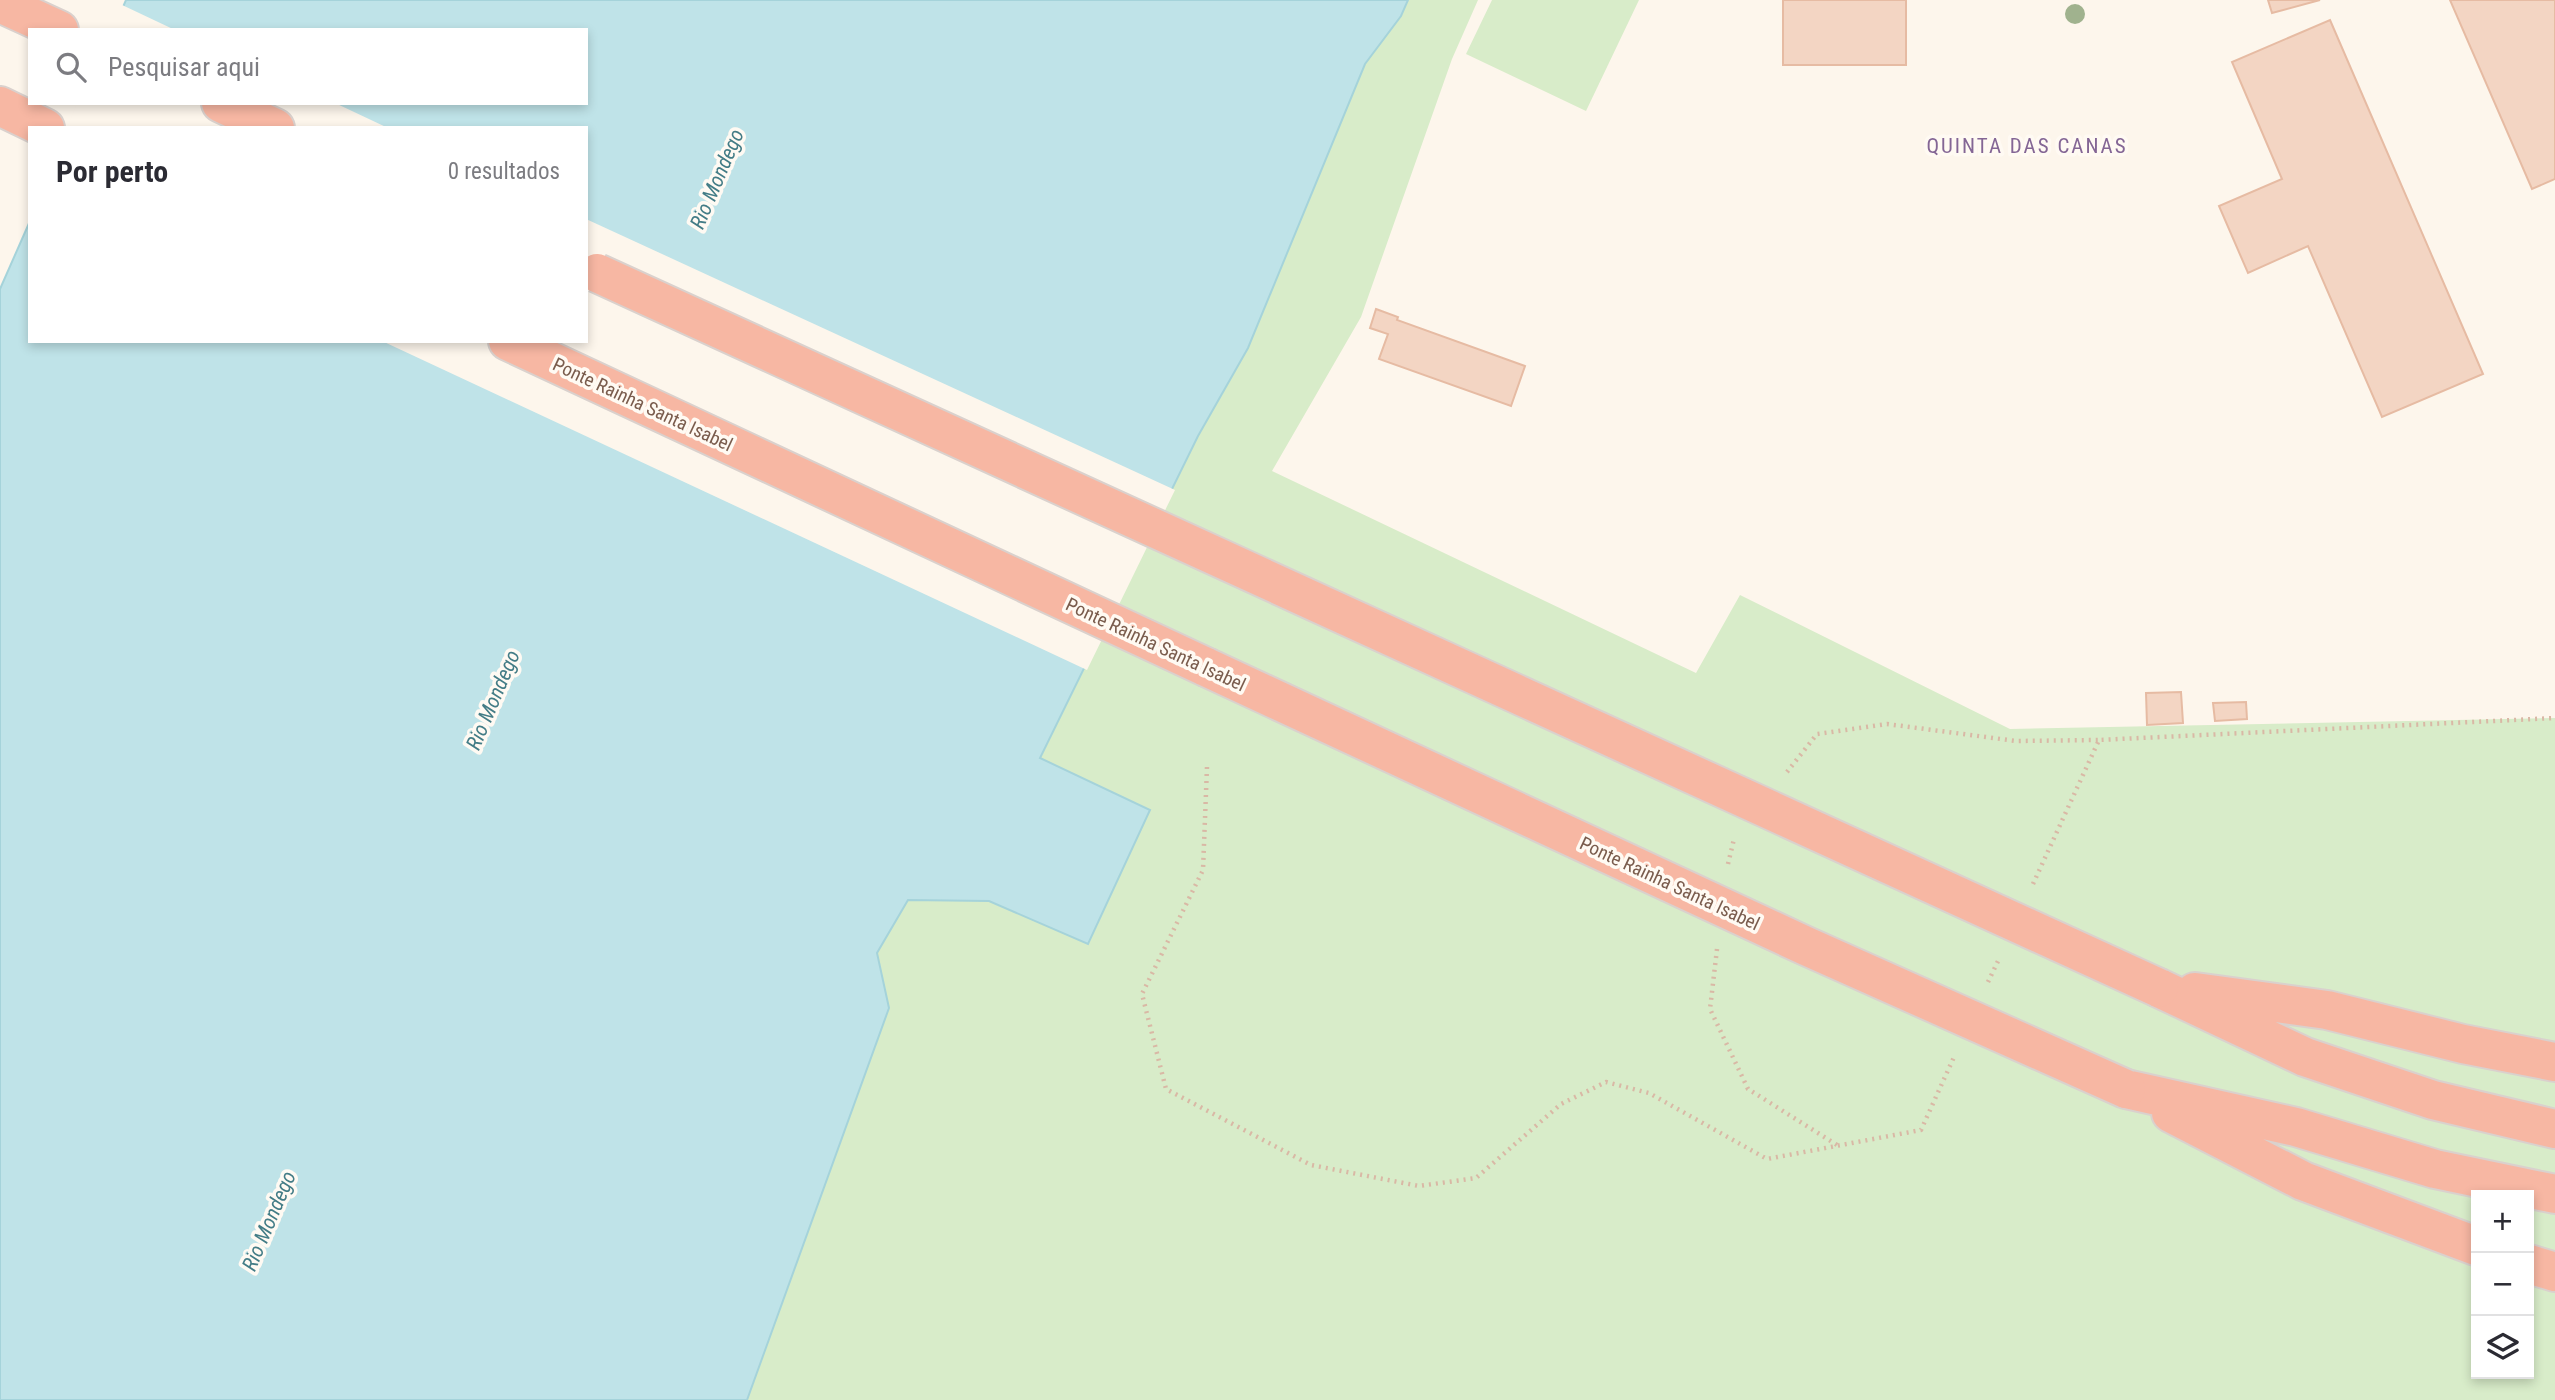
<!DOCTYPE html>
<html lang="pt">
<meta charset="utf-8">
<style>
body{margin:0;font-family:"Roboto Condensed",sans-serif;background:#f2f2f3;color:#2b2b33}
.controls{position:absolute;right:21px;bottom:21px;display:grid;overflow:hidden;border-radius:0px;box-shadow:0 4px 10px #0003}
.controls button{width:63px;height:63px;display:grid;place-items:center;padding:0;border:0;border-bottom:2px solid #e1e1e2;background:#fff;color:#2b2b33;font:35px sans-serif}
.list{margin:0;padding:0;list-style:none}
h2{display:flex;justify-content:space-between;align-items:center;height:91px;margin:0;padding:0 28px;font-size:30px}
h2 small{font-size:23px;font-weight:400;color:#7c7c81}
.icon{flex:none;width:38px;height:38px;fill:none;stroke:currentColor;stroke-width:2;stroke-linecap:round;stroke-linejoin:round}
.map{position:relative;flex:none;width:2555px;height:1400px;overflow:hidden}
.search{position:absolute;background:#fff;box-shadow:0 4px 10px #0003;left:28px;top:28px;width:560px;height:77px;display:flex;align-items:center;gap:18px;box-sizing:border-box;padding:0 24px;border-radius:0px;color:#7c7c81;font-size:26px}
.panel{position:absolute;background:#fff;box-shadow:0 4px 10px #0003;left:28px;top:126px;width:560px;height:217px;border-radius:0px}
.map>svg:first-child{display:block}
</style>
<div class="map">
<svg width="2555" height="1400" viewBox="0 0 2555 1400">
<rect width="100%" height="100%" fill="#fdf6ec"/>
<path fill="#d8ecc9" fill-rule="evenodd" d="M1408,0H1478L1452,59L1361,317L1272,471L1696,673L1740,595L2010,729L2555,718V1400H747L889,1008L877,953L908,900L989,901L1089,943L1150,810L1040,759L1198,436L1248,348L1365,64L1401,16ZM2476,1195H2529V1374H2476Z
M1492,0H1639L1586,111L1466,54Z"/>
<path fill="#bfe3e8" stroke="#a5d3da" stroke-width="2" d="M126,0H1408L1401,16L1365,64L1248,348L1198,436L1040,758L1150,810L1088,944L989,901L908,900L877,953L889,1008L747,1400H0V289L30,221V341H586V128H70L81,103H586V30H113Z"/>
<path fill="#fdf6ec" d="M120,4L175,30H109Z
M77,103H335L388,128H67Z
M586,219L1175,490L1087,670L382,341H586Z"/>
<path fill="#f3d5c3" stroke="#e6bba3" stroke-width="2" d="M1783,0H1906V65H1783Z
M2268,0H2320L2272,13Z
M2450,0H2555V179L2532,189Z
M2330,20L2483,374L2382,417L2308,246L2248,273L2219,206L2282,179L2232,62Z
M1376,309L1398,317L1397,320L1525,366L1511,406L1379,359L1388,334L1370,328Z
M2181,692L2183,723L2147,725L2146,693Z
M2246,702L2247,719L2215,721L2213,703Z"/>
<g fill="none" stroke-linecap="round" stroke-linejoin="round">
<defs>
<path id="highway" d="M0,3L59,30
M221,103L275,128
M0,106L45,128
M508,341L1206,667
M2159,988L2305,1057L2433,1100L2555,1129
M2195,992L2327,1010L2463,1044L2555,1062
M2126,1089L2296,1127L2435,1169L2555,1194
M2171,1113L2303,1181L2476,1246
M2529,1264L2555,1272"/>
</defs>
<use href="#highway" stroke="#dad1cd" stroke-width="42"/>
<path stroke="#d9b8a5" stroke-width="4.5" stroke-dasharray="2 5" stroke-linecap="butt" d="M1207,767L1203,870L1142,994L1166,1089L1311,1165L1419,1186L1476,1178L1561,1104L1606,1082L1649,1093L1767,1159L1921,1130L1954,1057
M1787,772L1817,734L1887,724L2016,741L2099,740
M1728,864L1734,839
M2033,884L2099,740L2555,718
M1717,949L1710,1009L1748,1089L1837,1145
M1988,982L1999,959"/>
<use href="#highway" stroke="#f7b7a3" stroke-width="38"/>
<defs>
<path id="highway-bridge" d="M597,273L2159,988
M1206,667L1806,946L2126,1089"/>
</defs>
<use href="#highway-bridge" stroke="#dad1cd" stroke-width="42" stroke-linecap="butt"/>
<use href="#highway-bridge" stroke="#f7b7a3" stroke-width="38"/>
</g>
<circle fill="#a0b28e" cx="2075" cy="14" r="10"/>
<g text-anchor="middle" stroke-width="7" stroke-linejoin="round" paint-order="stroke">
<g font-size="19" fill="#7a5c4d" stroke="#fffaf3">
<text transform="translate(643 404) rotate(25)" y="7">Ponte Rainha Santa Isabel</text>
<text transform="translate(1156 644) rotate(25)" y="7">Ponte Rainha Santa Isabel</text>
<text transform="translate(1670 883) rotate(25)" y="7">Ponte Rainha Santa Isabel</text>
</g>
<g font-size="21" letter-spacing="2" fill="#846695" stroke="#fffaf3">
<text x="2027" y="153">QUINTA DAS CANAS</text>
</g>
<g font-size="21" font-style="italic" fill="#437c86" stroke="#fffaf3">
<text transform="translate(717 179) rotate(-67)" y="7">Rio Mondego</text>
<text transform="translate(493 700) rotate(-67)" y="7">Rio Mondego</text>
<text transform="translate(269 1221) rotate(-67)" y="7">Rio Mondego</text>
</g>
</g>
</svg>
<div class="controls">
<button>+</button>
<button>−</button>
<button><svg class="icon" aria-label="layers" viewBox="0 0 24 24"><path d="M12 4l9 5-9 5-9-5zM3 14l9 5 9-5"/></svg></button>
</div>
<div class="search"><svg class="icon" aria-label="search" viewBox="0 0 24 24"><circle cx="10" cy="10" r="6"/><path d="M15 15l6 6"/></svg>Pesquisar aqui</div>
<section class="panel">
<h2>Por perto<small>0 resultados</small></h2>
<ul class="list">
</ul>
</section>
</div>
